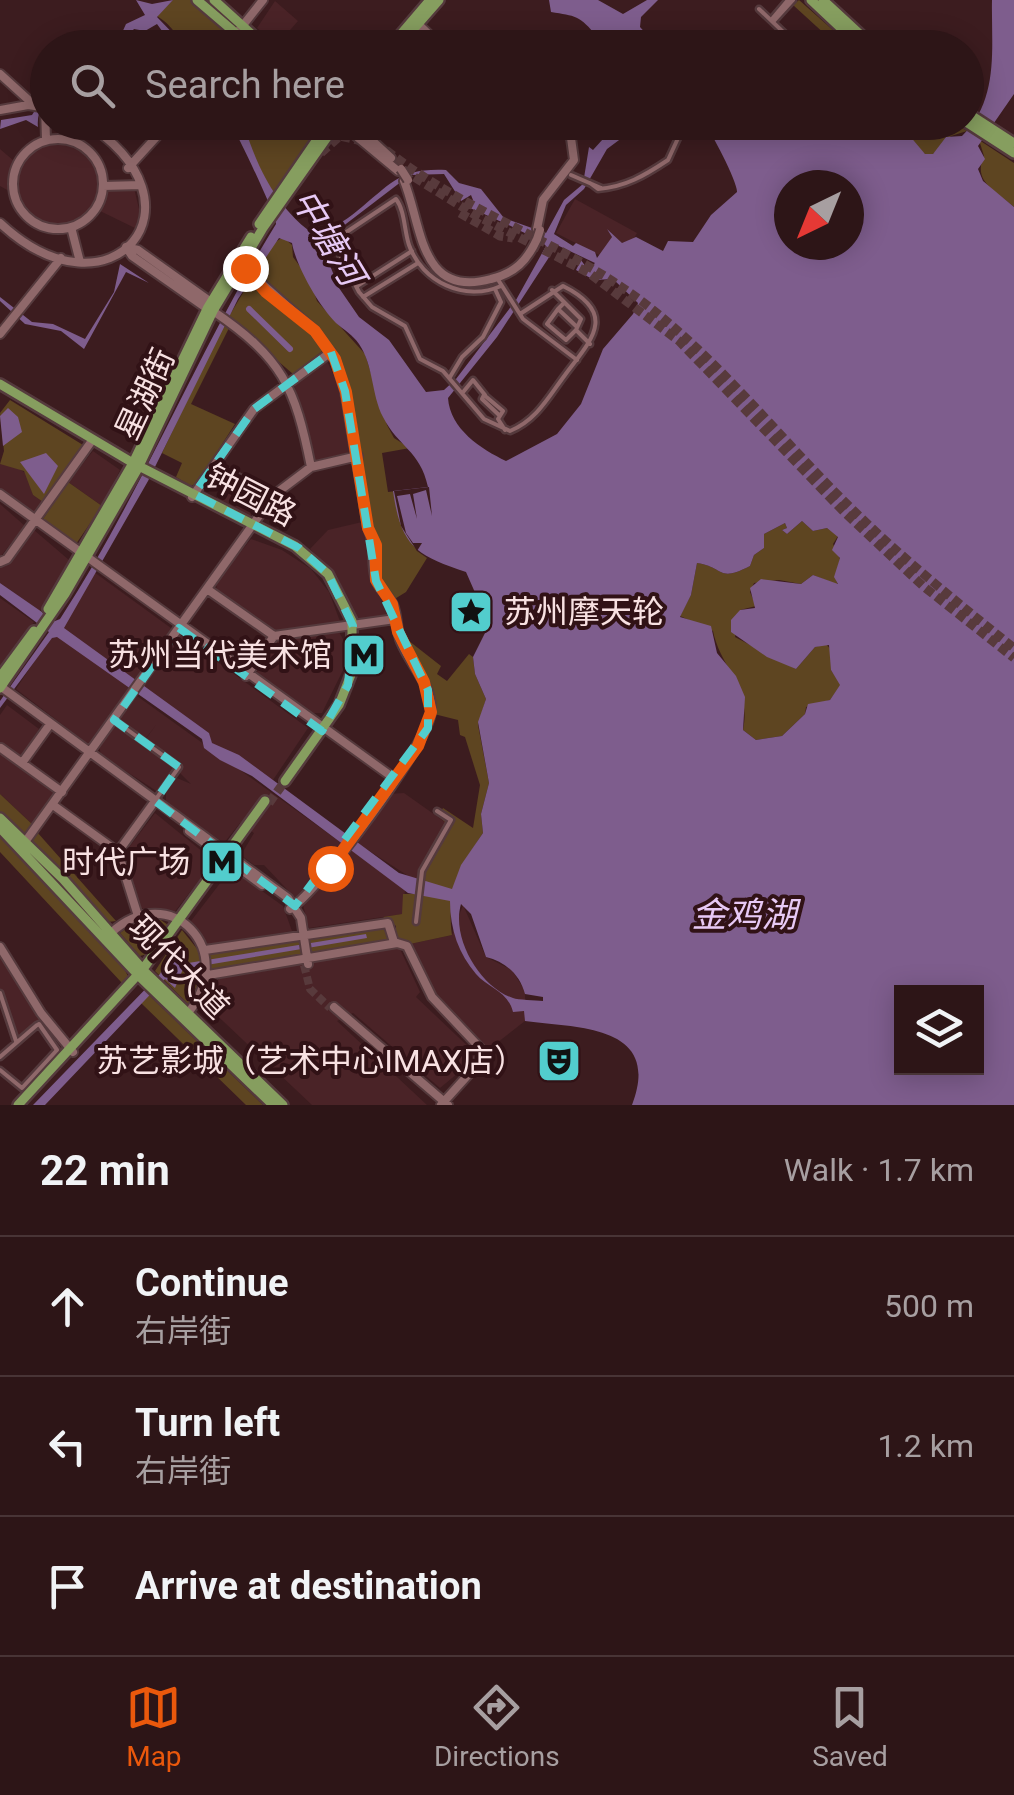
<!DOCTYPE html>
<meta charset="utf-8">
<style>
body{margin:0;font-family:Roboto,"Noto Sans SC",sans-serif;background:#351e20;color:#f1f3f6}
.controls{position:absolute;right:30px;bottom:30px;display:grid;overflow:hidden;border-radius:0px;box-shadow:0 5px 25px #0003}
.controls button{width:90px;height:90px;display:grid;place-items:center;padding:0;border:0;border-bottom:2px solid #483436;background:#2d1517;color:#f1f3f6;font:50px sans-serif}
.compass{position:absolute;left:774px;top:170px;width:90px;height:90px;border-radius:50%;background:#2d1517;box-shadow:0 5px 25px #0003;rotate:223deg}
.stop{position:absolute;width:30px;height:30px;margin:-22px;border:8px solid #ea580c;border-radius:50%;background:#fff}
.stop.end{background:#ea580c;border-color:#fff;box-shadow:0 2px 10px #0008}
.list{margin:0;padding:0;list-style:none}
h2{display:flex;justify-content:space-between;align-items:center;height:130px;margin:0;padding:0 40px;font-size:42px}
h2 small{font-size:32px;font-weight:400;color:#a79fa1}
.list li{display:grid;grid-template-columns:65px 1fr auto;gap:30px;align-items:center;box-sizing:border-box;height:140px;padding:0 40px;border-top:2px solid #483436}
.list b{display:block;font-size:38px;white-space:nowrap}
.list p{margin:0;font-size:32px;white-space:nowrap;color:#a79fa1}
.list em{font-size:32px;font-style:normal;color:#a79fa1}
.icon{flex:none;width:55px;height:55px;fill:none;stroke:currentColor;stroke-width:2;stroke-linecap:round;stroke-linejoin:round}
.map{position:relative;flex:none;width:1014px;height:1105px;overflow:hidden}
.search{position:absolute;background:#2d1517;box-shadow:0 5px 25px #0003;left:30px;right:30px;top:30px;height:110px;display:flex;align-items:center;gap:25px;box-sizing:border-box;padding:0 35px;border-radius:55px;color:#a79fa1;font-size:38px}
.sheet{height:550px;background:#2d1517}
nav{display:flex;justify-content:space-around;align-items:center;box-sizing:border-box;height:140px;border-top:2px solid #483436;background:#2d1517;font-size:28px;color:#a79fa1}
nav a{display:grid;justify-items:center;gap:5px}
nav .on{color:#ea580c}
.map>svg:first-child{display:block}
</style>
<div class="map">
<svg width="1014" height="1105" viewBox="0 0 1014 1105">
<rect width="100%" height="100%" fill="#3c1c1f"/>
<path fill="#4a2327" d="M275,1L298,21L277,45L257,28Z
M17 184a41 41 0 1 1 82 0a41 41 0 1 1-82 0Z
M0,149L14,161L9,191L0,186Z
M134,188L140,213L137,229L98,210L104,189Z
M575,199L637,233L633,240L622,243L607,229L612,237L601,256L556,233Z
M326,359L338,384L350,452L314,461L294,384Z
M93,451L120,470L102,506L68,482Z
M0,464L14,465L28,475L33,495L43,502L36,513L0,489Z
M230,475L266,494L268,499L256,514L248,516L216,499Z
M0,504L25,526L0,557Z
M362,522L371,552V582L390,612L385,618L357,621L337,576L310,549L328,530Z
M34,530L69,560L40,611L0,583V565L10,561Z
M251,539L282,550L311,569L329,592L341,624L275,632L217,593L216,582Z
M94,572L308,728L273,780L211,743L209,733L136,682L88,744L16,689Z
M0,598L34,622L0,669Z
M339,632L344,641V668L322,713H311L257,674L258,666L279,640Z
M137,696L343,844L309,891L297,900L264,865H254L241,855L254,833L240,823L224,843L166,804V792L177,778L191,784L180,773L182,766L145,740L156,725L142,743L175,769L158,792L101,755L99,746Z
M7,705L39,729L22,756L0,742V715Z
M0,752L55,792L34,826L0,794Z
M404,793L445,822L416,881L354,841L389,794Z
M155,813L214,861L173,914L140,908L124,854Z
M349,848L405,890L403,914L309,928L303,905Z
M231,869L283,906L292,931L207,945L191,921Z
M463,905L486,957L512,970L525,991V1021L484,1053L476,1037L435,997L410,944L452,935Z
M399,947L420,992L416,997L475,1053V1059L440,1088L353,1013L337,1021L427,1105H312L206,1005L219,979Z
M0,953L41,1021L19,1037L0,991Z"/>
<path fill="#5e4521" d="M173,0H193L226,29L228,35L218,47C166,47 189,37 157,16Z
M799,0L852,47H839L793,5Z
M242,123H325L273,192C258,170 249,145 242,123Z
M889,123H954L967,131L951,136L933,154H925Z
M979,140L1014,163V207C996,190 972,182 984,156Z
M283,237L292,245L293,257L310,280L317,301L365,354L387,425L394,438L410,448L382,453L388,492L396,491L417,551L427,558L406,592L393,600C372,571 387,570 378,543C359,485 364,400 332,348C314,319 280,296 255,273L271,245Z
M253,276C274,303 306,320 325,349L293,374L228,318Z
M225,322L230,326L191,404L235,424L197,483L191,486L176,477L182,463L162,453Z
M10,400L83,445L43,502L33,495L24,471L0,464L4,451L0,413Z
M68,482L102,506L76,544L43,519Z
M802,521L813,531L827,528L838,536L833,544L840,559L835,577L838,585L813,575L801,584L779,580L754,583L750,592L756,606L740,610L735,637L796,669L815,647L826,644L832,651L831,670L841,685L830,700L806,707L805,714L782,736L756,740L743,730C752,688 720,667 713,631L680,616L691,595L697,563C725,567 717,583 750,566L754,555L764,548V534L785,523L787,528L782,530L787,534Z
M404,637L441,666L437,674L447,681L469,654L473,657L475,674L486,699L478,725L489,783L481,814L483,833C461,865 446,895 452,935L410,944L408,940L396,941V926L383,917L402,914L403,894H414L420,867L445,822L438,816L443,808L473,828L480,785L465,737L460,735L458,720L434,714L430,686Z
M0,794L34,826L26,836L0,812Z
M37,832L116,921L108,922L31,840Z
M0,834L122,965L128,976L122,983L0,852Z
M158,918L168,925L147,954L140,956L120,933L136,921Z
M382,926L389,938L386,941L204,971L188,1004L155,971L182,930L202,955Z
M149,995L263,1105H246L141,1003Z"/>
<path fill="#7e5d8d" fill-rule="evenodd" d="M136,0L152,4L173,0L157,17L186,47L170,42L157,24L145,31L134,29L121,43L97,47L109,37L121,35L126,24L145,15Z
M549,0H598L623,14L647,0H658L641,17L640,27L658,47H610L602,35L597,37C580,15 575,16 551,12Z
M992,0H1014V94L978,146L985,159L978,169L983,181L1014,207V1105H632C663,1024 576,1028 525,1021L524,1011L513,1012C508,991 488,988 476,974C459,954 450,930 450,901L408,893L252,776L220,760L204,748L202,739L57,637L52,638L0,708V701L49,632L0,595V583L55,621L60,619C142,493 197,352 276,224C277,217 237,132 230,123L244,125C256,164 276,210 318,237C330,228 346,221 357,211C392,183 399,168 446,170L459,183L481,189L504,218L546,233L564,200L583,184L589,147L593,150L603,139L642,123L607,149L584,189L566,205L554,234L573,246L576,243L595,252L597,258L612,237L607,229L622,243L636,237L663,251L668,241L693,242L711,215L737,192C738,183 711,131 704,123H889L909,135L925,154H933L946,137L962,136C1000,99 991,47 992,0ZM444,174L461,201L471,195L473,200L464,203L466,207C473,208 541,239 546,246L516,300L456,379L444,390L426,392L389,340L359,317L339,288L321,243L410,175ZM789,185H849V245H789ZM279,238L292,243C296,266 319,306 336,323C344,330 353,335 359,344C374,366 371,394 383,417C398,447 420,450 428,487L393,491C401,546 415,555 466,572L484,613L485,633L473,657L475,674L486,699L478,722L489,783L481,814L483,833L461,865L452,889L399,873L239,755L212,743L209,733L64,628L148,481L238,299ZM557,245L595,263L588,270L581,260L576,270L594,280L613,279L638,303L633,314L603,349L581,404L557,434L506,461C481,449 450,429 448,398L497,337ZM802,521L813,531L827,528L838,537L832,550L840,558L834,577L838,584L813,575L801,584L761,579L750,588L755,608L740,610L731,620V632L767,657L796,669L815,647L829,645L831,670L840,685L830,700L808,704L805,714L782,736L756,740L743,730L745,697L736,676L717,653L711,626L680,617L691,595L697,563C725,567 717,583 750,566L754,555L764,548V534L785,523L787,528L782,530L787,534ZM461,904L471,914L486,957C506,962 520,975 525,994L543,997V1001C535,1000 518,1000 513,998C480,987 451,938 461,904ZM902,992H976V1068H902Z
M47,81C47,100 36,111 38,127L26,120L0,129L1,120L32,115L43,98L35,91Z
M120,264L149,283L126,272L84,349L61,331L25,324L0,301V297L32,322L53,324L85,339L114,292Z
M8,408L18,417L22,432L3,446L0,416Z
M46,453L58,466L44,494L20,462Z
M366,934L367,938L183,969L175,988L165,979L45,1105H33L160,974L173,948L182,964Z"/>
<path fill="#3c1c1f" d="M429,487L432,516L426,490L413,494L417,519L410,494L397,496L406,533L413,543H422L417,551L401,526L394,491Z"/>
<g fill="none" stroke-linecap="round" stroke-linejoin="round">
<path stroke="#7e5d8d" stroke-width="6" d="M249,309L290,349"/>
<path stroke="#583a3c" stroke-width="8" stroke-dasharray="8 4" stroke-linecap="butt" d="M304,965L310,989L330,1008"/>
<path stroke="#583a3c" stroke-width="9" stroke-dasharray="9 4.5" stroke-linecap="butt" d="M386,150C468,215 571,244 653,310C727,369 785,444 852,509C903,559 958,603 1014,648
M321,153L340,136L358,140
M403,170L475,215L589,273L679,341L844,512L923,586L1014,658
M460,213L500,236L513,238
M269,803L285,781"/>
<defs>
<path id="street" d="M759,9L800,48
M772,19L788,0
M773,22L793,0
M566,125L568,122
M571,175L601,188
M590,183L598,189C625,187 644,176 668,160L679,136
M497,278L523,319L577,360
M357,286L412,251
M501,286C465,302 422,282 409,245C404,230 405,211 396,199L333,241L359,292L372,307L405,326L420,359L443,371L484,419L510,431C537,420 549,396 565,375C591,340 619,314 563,286L520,314
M552,290L581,319L576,330L590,344
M363,297L418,263
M564,303L558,309L577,327
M558,309L547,324L566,340L576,330
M450,377L462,357L483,337L501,302L495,289
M464,391L473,380L485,395
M499,415L482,399L484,395L503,411L498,419L505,430
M216,465L274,495
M114,720L179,767L156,799
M416,922L422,871L451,820L437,811
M0,993L16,1041
M0,1057L37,1025
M0,1070L22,1088L57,1050L39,1024"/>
<path id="secondary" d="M417,23L443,48
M225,48L263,0
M0,74L34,105
M45,107L46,140
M0,110L28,105L48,108
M339,122L398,171
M352,122L391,158
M13 184a45 45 0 1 1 90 0a45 45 0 1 1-90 0Z
M128,168L170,122
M404,181C422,224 419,299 491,279C515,273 527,261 537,239
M103,186L141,185
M0,223C111,327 215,203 84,122
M71,227L80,262
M537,229L543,200L574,160L571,138L557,122
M126,247L138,250L211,302L213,311C282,358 295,386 311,467
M126,247L132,256L209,310
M241,265L315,331L335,359L345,391L368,528C377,549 370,561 376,580C379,590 389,595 393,605C398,616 396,630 401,642C411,666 432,684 431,711C430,743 319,891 290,909
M0,334L61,258
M0,494L395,779
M192,497L254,409L331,352
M0,562L7,559L91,442
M207,589L274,636
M246,676L274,636L395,619
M0,686L288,898L301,918L308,964
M1,748L62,792
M22,763L48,727
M53,805L118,852
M189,831L262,885
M25,842L274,495L311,467L358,456
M138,916L118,852L155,801
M111,933C170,879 239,950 188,1013
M0,947L41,1013L73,1052
M205,950L388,923L394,942L407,946L432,997L482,1050L477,1065L441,1105
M208,975L397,943
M334,1007L448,1105"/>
<path id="primary" d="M197,0L253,48
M214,0L267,48
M811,0L862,48
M823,0L875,48
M389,48L430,0
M397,48L439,0
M966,112L1014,143
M966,122L1014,153
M259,224L329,122
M0,384L133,463L295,546L328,574L352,621V672L339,705L285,781
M48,609L133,463L208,307L251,237
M0,677L34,631
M0,688L65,594L137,470L213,311L263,228L338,122
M0,818L63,879L146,973L283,1105
M0,828L141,978L273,1105
M18,1105L143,969L265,801"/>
</defs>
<use href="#street" stroke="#553a3d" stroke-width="9"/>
<use href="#secondary" stroke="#553a3d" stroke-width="12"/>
<use href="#primary" stroke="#553a3d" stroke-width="14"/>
<use href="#street" stroke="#8f686a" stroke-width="4"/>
<use href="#secondary" stroke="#8f686a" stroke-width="8"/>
<use href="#primary" stroke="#869e5f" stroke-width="9"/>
<defs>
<path id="secondary-bridge" d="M401,169L408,180
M537,239L540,230"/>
</defs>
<use href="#secondary-bridge" stroke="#553a3d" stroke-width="12" stroke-linecap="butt"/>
<use href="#secondary-bridge" stroke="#8f686a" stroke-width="8"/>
</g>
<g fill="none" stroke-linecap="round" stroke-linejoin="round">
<path stroke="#ea580c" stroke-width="12" d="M245,268L266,292L315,331L335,359L346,392L368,528L376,545V580L392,604L398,632L424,682L431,712L418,746L330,868"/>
</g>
<path fill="none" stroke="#52cdcd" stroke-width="8" stroke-dasharray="20 12" stroke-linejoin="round" d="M331,352L345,391L376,581L428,690V728L295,906L155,801L179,767L114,720L179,628L322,731L348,685L353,626L328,574L299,548L194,494L254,409Z"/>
<defs>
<symbol id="sight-square" viewBox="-11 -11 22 22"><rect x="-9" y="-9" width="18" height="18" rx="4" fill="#52cdcd" stroke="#311216"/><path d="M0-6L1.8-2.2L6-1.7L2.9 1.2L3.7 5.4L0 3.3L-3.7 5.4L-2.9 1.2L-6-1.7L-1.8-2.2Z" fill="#111"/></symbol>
<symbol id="metro-square" viewBox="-11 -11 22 22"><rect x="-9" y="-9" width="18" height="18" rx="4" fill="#52cdcd" stroke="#311216"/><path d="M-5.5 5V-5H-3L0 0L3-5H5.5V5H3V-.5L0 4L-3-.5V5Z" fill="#111"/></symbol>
<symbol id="theatre-square" viewBox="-11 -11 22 22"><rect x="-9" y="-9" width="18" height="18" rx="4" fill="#52cdcd" stroke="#311216"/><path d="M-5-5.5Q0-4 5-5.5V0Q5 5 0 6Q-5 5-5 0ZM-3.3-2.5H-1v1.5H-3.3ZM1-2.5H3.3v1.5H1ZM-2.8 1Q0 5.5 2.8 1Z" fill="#111"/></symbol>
</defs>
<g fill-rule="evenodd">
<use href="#sight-square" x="446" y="587" width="50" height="50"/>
<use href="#metro-square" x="339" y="630" width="50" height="50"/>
<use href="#metro-square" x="197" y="837" width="50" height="50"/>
<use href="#theatre-square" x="534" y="1036" width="50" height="50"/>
</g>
<g text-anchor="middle" stroke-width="8" stroke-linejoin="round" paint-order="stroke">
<g font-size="32" fill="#f8e1e2" stroke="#311216">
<text transform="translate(145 394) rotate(-65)" y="11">星湖街</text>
<text transform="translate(251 495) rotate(27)" y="11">钟园路</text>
<text transform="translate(179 967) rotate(46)" y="11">现代大道</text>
</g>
<g font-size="32" fill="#f8e1e2" stroke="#311216" text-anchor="end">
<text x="504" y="623" text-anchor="start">苏州摩天轮</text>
<text x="332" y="666">苏州当代美术馆</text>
<text x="190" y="873">时代广场</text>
<text x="526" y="1072">苏艺影城（艺术中心IMAX店）</text>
</g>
<g font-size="35" font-style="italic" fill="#e7c9f5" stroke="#311216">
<text transform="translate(328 237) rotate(59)" y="12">中塘河</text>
<text x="744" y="927">金鸡湖</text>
</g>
</g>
</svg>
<div class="controls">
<button><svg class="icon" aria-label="layers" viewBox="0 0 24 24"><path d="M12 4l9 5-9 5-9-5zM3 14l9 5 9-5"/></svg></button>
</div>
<svg class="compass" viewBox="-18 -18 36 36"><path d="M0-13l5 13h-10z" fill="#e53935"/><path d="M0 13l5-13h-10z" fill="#a79fa1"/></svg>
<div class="stop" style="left:330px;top:868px"></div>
<div class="stop end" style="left:245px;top:268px"></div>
<div class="search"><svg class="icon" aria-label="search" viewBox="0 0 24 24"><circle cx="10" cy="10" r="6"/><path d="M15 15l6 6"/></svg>Search here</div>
</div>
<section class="sheet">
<h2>22 min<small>Walk · 1.7 km</small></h2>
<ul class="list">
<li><svg class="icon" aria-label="ahead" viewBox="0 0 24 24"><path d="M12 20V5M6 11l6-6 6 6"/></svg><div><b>Continue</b><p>右岸街</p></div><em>500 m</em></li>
<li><svg class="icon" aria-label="left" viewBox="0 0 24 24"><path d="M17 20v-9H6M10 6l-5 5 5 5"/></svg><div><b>Turn left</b><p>右岸街</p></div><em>1.2 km</em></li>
<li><svg class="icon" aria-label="arrive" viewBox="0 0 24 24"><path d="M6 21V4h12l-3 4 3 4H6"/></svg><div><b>Arrive at destination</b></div></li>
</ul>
</section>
<nav>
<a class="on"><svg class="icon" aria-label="map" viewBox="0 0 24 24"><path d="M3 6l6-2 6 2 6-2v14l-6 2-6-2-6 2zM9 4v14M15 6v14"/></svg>Map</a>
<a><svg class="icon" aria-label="directions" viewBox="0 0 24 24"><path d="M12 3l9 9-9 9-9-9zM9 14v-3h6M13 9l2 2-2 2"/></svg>Directions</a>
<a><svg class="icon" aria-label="saved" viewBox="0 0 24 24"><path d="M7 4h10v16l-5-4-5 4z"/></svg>Saved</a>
</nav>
